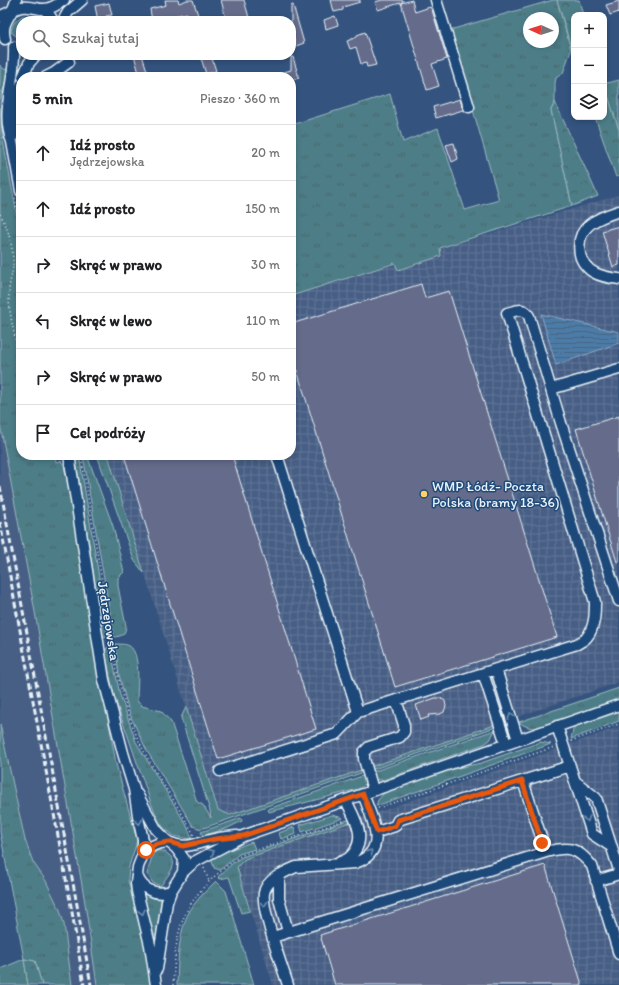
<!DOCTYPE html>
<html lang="pl">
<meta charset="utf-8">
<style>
body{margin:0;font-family:Itim,sans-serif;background:#f6f6f6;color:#202124}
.controls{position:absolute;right:12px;top:12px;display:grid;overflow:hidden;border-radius:8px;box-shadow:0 2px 6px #0003}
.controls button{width:36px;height:36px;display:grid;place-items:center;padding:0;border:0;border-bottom:1px solid #e0e0e0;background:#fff;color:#202124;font:20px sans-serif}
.compass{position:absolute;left:523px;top:12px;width:36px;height:36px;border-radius:50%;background:#fff;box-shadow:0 2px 6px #0003;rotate:273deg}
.stop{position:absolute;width:12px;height:12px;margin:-9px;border:3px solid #ea580c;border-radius:50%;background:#fff}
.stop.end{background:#ea580c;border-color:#fff;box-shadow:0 1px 4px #0008}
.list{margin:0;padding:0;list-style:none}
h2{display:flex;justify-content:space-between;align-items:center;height:52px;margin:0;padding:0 16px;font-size:17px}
h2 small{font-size:13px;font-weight:400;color:#757577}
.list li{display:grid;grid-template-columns:26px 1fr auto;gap:12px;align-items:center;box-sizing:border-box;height:56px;padding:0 16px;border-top:1px solid #e0e0e0}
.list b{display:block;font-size:15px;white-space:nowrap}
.list p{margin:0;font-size:13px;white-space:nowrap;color:#757577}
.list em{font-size:13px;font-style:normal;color:#757577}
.icon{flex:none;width:22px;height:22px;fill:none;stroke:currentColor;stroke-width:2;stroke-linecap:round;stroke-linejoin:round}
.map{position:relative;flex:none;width:619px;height:985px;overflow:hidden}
.search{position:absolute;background:#fff;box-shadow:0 2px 6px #0003;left:16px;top:16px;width:280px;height:44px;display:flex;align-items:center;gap:10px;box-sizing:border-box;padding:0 14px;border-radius:16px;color:#757577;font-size:15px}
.panel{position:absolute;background:#fff;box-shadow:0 2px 6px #0003;left:16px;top:72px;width:280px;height:388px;border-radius:16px}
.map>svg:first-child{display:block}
</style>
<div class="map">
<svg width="619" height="985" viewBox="0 0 619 985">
<defs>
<pattern id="industrial-grid" width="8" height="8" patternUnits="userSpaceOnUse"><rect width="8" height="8" fill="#465e85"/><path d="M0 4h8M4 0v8" fill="none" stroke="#617697"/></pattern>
<pattern id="grass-tufts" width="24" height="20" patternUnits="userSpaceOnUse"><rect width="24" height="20" fill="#4e7e88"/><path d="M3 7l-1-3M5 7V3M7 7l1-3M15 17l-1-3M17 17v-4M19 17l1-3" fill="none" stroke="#4a666c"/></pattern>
<pattern id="forest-crowns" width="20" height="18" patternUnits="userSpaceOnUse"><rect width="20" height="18" fill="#4e7e88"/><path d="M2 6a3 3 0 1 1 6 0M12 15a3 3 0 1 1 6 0" fill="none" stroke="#4a666c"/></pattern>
<pattern id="water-rules" width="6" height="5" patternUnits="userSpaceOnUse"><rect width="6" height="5" fill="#4c7ba8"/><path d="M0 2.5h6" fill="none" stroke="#49647e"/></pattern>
</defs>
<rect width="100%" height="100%" fill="#34547f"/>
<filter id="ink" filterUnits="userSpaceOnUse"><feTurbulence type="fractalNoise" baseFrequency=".025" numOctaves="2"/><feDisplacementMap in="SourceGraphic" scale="8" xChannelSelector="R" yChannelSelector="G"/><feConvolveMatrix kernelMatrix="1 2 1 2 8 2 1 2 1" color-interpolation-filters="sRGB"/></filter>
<g filter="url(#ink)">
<path fill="#465e85" d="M0,424L35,612L85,903L97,985H72L64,923L60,910L53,896L46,881L33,862L25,840L0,724Z"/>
<path fill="url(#industrial-grid)" d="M619,195V682L231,815L218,810L108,455H291V296L395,263L398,270L441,256L439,249Z
M619,727V985H273L237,867L245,859Z"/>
<path fill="url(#grass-tufts)" stroke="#9bb8c0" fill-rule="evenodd" d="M553,0H557L571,50L563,73L556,78L555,83V102L551,110L572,206L440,248L441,256L398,270L395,263L291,296V125L390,94L403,142L438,128L465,210L499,200L450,30ZM529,18H553V42H529Z
M0,65L4,69L9,70C7,80 3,89 1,98C0,112 1,126 3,140L21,236V455H55L56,462L61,461L64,465L66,475L116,764L137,840L135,848L129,866L128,880L147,956L150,985H97L85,903L35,612L0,424Z
M619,80V130L604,84Z
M75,455H79L109,638L105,637L103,635Z
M83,455H87L113,526L124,572L118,578V586L126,626C125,635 122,636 114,637Z
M97,455H108L144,573L134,560Z
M115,644C118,644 124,644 127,645C142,649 137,688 137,701L142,706L161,711L171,722L197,802L203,805L211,818L210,811L181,718L186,707L218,810L230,815L364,769V772L201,829L193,826L147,751L130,715L119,675Z
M110,646L120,695L136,742L187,826L192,838L189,839L174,836L163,827L159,821L151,803L114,696L105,651L107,648Z
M619,688V699L540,727C532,729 525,727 519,722Z
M619,710V721L571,739L573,730L578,724Z
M0,724L25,840L33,862L46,881L53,896L60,910L64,924L72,985H42L35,961L24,959L28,985H0V969L24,959L0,832Z
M497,724L493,728L371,770L370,767Z
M495,730L490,740L484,744L383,780H376L372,772Z
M541,742L551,744L376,806L378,800L386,791L444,771L481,763Z
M365,775C366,783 365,786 358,789L269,812L268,809Z
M332,815L343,818L302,832L300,825Z
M241,818L242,821L228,828L203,836L201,832Z
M348,820L350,822L245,859L237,867L250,911L241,913L229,877L220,879L218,877L234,862L242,857Z
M294,827L296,834L281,839L279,833Z
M252,842L255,849L239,854L220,870L214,868L211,857Z
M157,851C162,850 166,852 169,855C181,865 165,877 161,886L153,883L147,874L153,853Z
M216,881L226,891L254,985H177C178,961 178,926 193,906C199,897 208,889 216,881Z
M141,889L153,897L160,898L161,900L155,944L153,943Z"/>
<path fill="url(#forest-crowns)" stroke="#9bb8c0" d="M557,0H579L583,15H574V57Z
M604,84L619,130V176L616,177L595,117H604Z
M555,102L598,196L572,206L551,110Z
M24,959L35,961L42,985H28Z"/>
<path fill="#4e7e88" stroke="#9bb8c0" d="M23,16L45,18L47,21H21V40L11,32C12,24 16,19 23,16Z"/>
<path fill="url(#water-rules)" stroke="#8aaac8" d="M541,314L619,332V343L556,365Z"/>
<path fill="#656c8b" stroke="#e8f1f8" d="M165,0H178L179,3L187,0H193L200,21H189L187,13L173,16V18L160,21H152L150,9L166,5Z
M221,0H244L250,21H234L233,17L226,19Z
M331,0H360V2L343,7V10L334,12Z
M382,0H403V2L378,10L375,2Z
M412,0L415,12L430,7L432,10L447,59L432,64L439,86L427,90L401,3Z
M619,1V12L610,15L606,5Z
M109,3L112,15L106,16L107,21H98L95,6Z
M291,5H293L304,43L296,46L291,30Z
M335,16L338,25L326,29L324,20Z
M365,32L376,65L367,67L366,63L361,64L356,47L350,49L347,41L357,37V35Z
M134,55H142L149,77H140Z
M200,55H211L216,71L206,74Z
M291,57H293L299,78L291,80V77H275L274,75L291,70Z
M460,99L463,110L436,118L433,107Z
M454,143L458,159L452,162L446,145Z
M619,226V265L613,267L602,231Z
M421,284L425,298L449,291L557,637L395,687L291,351V324Z
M619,416V561L617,562L576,429Z
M124,455H232L316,729L218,759Z
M435,698H441L445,701L446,706L444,712L440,714L428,715L429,717L421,720L416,705Z
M545,865L582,985H335L320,935Z"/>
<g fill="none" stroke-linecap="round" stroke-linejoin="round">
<defs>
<path id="minor" d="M436,0L469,107
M44,9L49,14L53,21
M0,16C8,14 13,9 21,7C28,6 34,8 40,9C50,10 56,5 64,0
M63,21L68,12L82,0
M5,39C0,21 13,16 16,0
M14,47C16,79 0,111 12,142L21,191
M23,77L29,63L36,55
M46,77L54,73L69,62
M13,136L15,114L21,85
M619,211C597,218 575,226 580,254C581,261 588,270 595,273C602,277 611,278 619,279
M551,389L619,369
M69,455L104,680L123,753L134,789L139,822L143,840V854L138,867L136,883L137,891L150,945L156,985
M277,455L358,712L577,644C580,642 585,640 587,637C595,627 595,613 595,602L507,313C516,311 523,306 529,316L561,423L619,601
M496,669L518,740
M483,673L506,744
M557,726L592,834L612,847
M220,771L337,734L358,712
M523,781L546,852
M576,782L596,798L619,870
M373,790L364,759V752L369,747L400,737L404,732V725L396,700
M137,794L156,829L166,840L176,848L184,859L183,872L171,891L167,902L157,969
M377,832L395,826L398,820L570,766
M171,843C187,850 199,842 215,839C222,837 230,837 237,836
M143,854C150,845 158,843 169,842
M340,862C347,860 352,856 355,851C366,834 353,816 346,800
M183,872L194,862L243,836L619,705
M137,875C142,890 156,896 171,891
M279,875V899L288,932
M596,881L619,874
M273,937L546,852C568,846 577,847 592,866L619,954
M288,985C282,966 261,910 264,893C266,880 284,872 296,867L355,863C390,851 372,819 363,794"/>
</defs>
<use href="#minor" stroke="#e8f1f8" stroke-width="13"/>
<path stroke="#e8f1f8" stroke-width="1.5" stroke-dasharray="1 3" stroke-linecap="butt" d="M15,198L21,230
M0,214C9,229 14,250 13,267C12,275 9,284 9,292C8,313 16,341 21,362
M81,455L117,671C124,703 133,734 150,762C159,778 169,793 179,809C184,818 190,826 194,836
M571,741L619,724
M378,808L554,747
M204,868L209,881
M173,985C176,936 177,911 215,876C224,869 232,861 242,855L345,820"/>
<use href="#minor" stroke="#1f4a7a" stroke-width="10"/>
<path stroke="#e8f1f8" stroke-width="3" stroke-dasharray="6 3" stroke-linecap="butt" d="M0,486L77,905L91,985
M0,522L71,906L84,985"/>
</g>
<defs><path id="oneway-chevron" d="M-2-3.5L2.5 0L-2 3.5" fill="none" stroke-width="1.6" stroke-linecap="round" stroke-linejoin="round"/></defs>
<g stroke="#6f8dac">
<use href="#oneway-chevron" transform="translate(511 716) rotate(-107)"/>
<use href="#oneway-chevron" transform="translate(587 819) rotate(72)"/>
<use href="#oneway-chevron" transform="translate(139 822) rotate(80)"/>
<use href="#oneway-chevron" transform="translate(212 852) rotate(-25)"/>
<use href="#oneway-chevron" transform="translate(370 852) rotate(-55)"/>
<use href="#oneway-chevron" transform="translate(264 904) rotate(85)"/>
<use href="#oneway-chevron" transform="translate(142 912) rotate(76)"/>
</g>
</g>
<g fill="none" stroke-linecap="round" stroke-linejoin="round" filter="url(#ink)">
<path stroke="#ea580c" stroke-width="5" d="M146,850L154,845L163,843L169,842L183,846L215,839L243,836L363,794L377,832L395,826L398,820L522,781L542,843"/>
</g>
<circle fill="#ffd166" stroke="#1f4a7a" stroke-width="1.5" cx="424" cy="494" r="4"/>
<g text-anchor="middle" stroke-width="3" stroke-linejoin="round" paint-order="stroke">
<g font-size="14" fill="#e8f1f8" stroke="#1f4a7a" text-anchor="start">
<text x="432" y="491">WMP Łódź- Poczta<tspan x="432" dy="16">Polska (bramy 18-36)</tspan></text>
</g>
<g font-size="14" fill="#e8f1f8" stroke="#1f4a7a">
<text transform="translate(109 621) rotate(81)" y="5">Jędrzejowska</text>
</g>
</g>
</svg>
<div class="controls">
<button>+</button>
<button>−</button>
<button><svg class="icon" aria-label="layers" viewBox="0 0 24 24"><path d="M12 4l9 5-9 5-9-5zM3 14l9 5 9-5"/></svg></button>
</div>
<svg class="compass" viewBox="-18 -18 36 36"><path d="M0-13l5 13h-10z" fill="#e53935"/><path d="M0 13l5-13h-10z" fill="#757577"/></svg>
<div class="stop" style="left:146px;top:850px"></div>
<div class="stop end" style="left:542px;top:843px"></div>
<div class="search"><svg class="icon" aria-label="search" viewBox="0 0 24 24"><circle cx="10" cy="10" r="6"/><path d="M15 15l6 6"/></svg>Szukaj tutaj</div>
<section class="panel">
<h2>5 min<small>Pieszo · 360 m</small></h2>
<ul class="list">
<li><svg class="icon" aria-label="ahead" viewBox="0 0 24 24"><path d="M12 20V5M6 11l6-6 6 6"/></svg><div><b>Idź prosto</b><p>Jędrzejowska</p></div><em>20 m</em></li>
<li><svg class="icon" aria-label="ahead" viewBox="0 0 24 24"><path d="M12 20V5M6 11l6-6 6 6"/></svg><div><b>Idź prosto</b></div><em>150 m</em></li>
<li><svg class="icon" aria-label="right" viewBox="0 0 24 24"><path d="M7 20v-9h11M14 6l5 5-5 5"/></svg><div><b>Skręć w prawo</b></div><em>30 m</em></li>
<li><svg class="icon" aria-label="left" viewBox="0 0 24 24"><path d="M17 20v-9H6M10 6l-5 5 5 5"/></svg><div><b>Skręć w lewo</b></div><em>110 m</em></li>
<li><svg class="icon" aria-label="right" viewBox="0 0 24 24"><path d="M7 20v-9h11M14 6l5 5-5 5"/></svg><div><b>Skręć w prawo</b></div><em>50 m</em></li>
<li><svg class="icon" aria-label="arrive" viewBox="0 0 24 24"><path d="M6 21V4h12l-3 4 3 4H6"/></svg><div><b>Cel podróży</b></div></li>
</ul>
</section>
</div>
